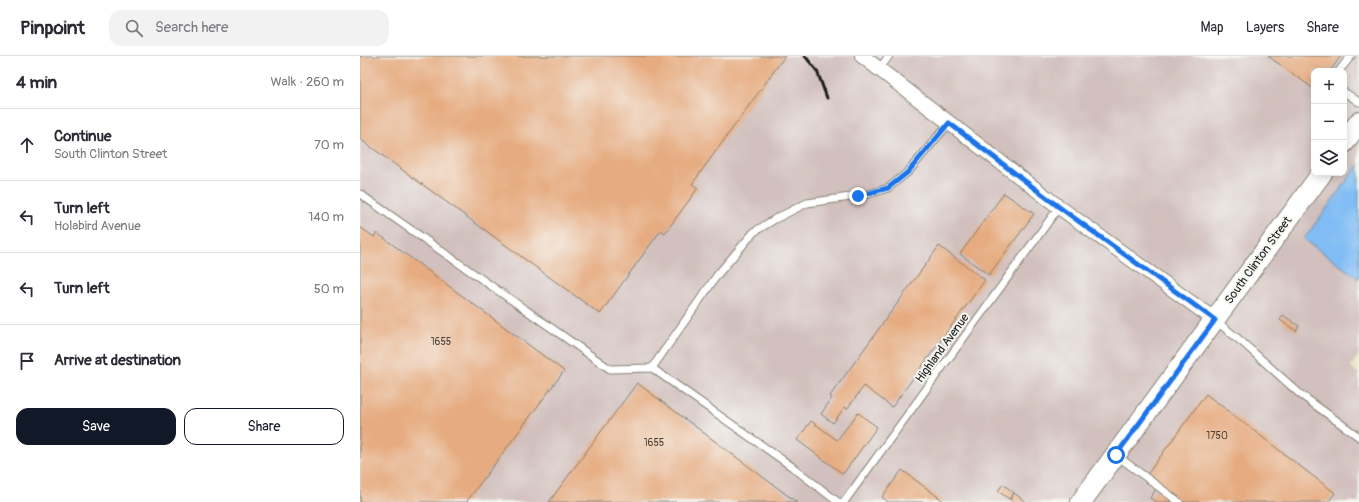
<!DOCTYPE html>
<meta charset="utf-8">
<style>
body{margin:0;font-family:Pangolin,sans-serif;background:#f2f2f3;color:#2b2b33}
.controls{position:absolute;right:12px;top:12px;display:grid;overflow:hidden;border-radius:8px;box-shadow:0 2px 10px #0003}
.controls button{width:36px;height:36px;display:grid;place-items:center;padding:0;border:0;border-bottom:1px solid #e1e1e2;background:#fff;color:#2b2b33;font:20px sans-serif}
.stop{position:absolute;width:12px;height:12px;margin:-9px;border:3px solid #1a73e8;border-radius:50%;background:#fff}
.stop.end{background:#1a73e8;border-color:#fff;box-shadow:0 1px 4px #0008}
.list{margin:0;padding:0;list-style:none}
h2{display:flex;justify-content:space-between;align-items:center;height:52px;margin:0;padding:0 16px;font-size:17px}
h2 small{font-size:13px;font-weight:400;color:#7c7c81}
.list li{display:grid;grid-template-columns:26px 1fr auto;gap:12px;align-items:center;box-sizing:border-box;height:72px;padding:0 16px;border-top:1px solid #e1e1e2}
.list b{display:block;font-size:15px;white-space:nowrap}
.list p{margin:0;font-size:13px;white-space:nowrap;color:#7c7c81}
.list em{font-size:13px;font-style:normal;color:#7c7c81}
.actions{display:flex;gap:8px;padding:12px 16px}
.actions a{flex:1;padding:9px 0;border:1px solid #111827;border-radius:12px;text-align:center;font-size:14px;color:#111827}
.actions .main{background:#111827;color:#fff}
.icon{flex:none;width:22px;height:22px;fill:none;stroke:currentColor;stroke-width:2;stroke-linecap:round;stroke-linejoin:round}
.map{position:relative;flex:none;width:999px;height:446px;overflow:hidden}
header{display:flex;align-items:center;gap:24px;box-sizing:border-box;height:56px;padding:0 20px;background:#fff;border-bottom:1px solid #e1e1e2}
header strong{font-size:19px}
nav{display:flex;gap:22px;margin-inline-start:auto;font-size:14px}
.search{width:280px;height:36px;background:#f2f2f3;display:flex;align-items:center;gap:10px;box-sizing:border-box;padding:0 14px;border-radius:12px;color:#7c7c81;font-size:15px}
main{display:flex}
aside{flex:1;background:#fff}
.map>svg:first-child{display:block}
</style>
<header>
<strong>Pinpoint</strong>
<div class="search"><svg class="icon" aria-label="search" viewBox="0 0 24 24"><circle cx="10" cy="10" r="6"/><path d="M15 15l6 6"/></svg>Search here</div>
<nav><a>Map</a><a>Layers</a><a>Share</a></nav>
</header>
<main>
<aside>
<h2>4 min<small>Walk · 260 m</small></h2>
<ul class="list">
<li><svg class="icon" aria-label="ahead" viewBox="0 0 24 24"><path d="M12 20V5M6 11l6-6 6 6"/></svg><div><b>Continue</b><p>South Clinton Street</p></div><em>70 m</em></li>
<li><svg class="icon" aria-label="left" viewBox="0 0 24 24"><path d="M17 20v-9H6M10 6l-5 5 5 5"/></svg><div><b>Turn left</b><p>Holabird Avenue</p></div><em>140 m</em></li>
<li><svg class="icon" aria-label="left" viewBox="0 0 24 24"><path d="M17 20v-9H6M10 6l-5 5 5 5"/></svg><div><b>Turn left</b></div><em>50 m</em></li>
<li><svg class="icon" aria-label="arrive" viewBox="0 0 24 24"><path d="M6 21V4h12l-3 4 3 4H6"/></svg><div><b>Arrive at destination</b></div></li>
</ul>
<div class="actions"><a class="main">Save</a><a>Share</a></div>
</aside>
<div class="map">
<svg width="999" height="446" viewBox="0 0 999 446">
<rect width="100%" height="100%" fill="#f6f6f2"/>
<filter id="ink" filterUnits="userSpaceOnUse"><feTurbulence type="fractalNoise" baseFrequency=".025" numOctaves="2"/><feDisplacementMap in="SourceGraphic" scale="8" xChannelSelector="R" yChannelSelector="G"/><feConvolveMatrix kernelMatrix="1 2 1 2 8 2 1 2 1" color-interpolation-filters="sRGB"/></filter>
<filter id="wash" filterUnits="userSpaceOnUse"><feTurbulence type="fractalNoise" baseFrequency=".012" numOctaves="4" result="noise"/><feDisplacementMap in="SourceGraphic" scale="16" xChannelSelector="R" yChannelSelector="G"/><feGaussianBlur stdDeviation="0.9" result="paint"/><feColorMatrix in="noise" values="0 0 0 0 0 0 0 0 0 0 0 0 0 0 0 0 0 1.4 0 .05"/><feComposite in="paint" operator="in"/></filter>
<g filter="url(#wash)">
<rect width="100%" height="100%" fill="#ede4c7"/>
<path fill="#d1c0bd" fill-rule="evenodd" d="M0,0H999V108L944,183L999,223V298L990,311L999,318V446H0ZM954,15H984V117H954Z"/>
<path fill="#81bdf4" stroke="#4e6c88" d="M999,108V223L944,183Z"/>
<g id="blocks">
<path fill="#e6ab80" d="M0,0H425L332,128L338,132L305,177L301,174L240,258L0,83Z
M908,0H981L970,15H954V33Z
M644,137L674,158L629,219L600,198Z
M0,171L14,181L17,177L204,315L107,445L109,446H0Z
M579,190L625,224L532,351L504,330L487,353L485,351L473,367L461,358L472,342L470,340Z
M923,259L939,270L936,275L920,264Z
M277,327L435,445L437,446H189Z
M846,338L975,437L968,446H821L786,420Z
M498,357L517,371L483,418L437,384L451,365L477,384Z
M542,414L585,446H528L522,441Z
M643,428L654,437L649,443L638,435Z
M796,433L813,446H796L790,442Z
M654,437L666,446H654L650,443Z"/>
</g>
</g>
<g filter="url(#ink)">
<use href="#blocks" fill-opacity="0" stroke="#848072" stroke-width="1"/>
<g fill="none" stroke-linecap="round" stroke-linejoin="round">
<defs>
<path id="lane" d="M519,13L529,0
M979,15L991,0
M984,36L999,46
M0,138L250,313L292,312
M855,264L882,286L940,338L999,381
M756,399L819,446
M478,446L431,410L292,312L358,218L394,176L415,163L447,147L505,139L528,132L548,116L589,67
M484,446L699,151"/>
<path id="street" d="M502,0L699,151L855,264"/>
<path id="secondary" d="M984,87L999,66
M721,446L962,117"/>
</defs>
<use href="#lane" stroke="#848072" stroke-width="9"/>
<use href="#street" stroke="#848072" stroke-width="16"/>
<use href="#secondary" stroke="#848072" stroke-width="22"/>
<use href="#lane" stroke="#fff" stroke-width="7"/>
<use href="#street" stroke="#fff" stroke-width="14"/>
<use href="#secondary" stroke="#fff" stroke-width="20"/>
<path stroke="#1c1c1c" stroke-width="3" d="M445,0L457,15L467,42"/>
</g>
</g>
<g fill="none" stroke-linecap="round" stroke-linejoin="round" filter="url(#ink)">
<path stroke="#1a73e8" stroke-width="5" d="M498,140L528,132L548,116L589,67L699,151L855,264L756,399"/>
</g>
<g text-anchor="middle" stroke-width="4" stroke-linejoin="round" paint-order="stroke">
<g font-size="10" fill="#4e4035">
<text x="81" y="289">1655</text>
<text x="857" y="383">1750</text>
<text x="294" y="390">1655</text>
</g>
<g font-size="12" fill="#1c1c1c" stroke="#f6f6f2">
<text transform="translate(898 204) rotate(-54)" y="4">South Clinton Street</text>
<text transform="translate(582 292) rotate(-54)" y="4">Highland Avenue</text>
</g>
</g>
</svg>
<div class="controls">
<button>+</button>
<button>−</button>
<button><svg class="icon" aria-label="layers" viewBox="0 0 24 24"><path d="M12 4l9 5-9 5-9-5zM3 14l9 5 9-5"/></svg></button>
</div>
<div class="stop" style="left:756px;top:399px"></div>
<div class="stop end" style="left:498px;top:140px"></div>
</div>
</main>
